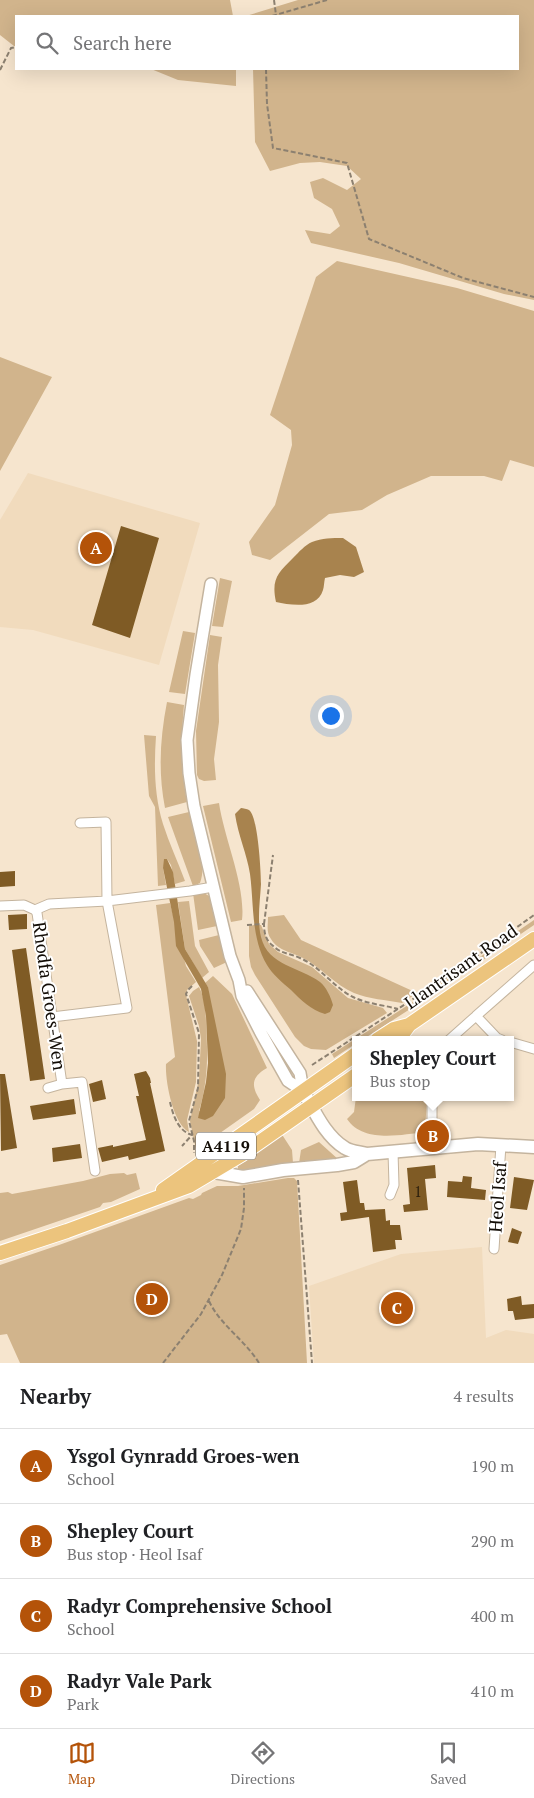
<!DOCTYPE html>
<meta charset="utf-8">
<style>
body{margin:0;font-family:"PT Serif",serif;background:#f2f2f2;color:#202124}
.you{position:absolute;left:330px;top:715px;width:18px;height:18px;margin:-12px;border:4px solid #fff;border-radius:50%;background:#1a73e8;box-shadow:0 0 0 8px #1a73e833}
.badge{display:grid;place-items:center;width:32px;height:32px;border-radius:50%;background:#b45309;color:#fff;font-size:16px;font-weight:700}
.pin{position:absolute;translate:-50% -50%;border:2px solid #fff;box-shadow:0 1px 5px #0006}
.popup{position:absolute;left:352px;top:1036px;width:162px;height:65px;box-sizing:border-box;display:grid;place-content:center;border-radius:0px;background:#fff;filter:drop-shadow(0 1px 4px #0005);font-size:16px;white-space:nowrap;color:#757577}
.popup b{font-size:19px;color:#202124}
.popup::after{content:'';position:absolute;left:50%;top:100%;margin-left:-10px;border:10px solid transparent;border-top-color:#fff}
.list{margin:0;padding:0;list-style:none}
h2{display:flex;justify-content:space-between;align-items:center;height:65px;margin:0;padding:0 20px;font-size:21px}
h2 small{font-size:16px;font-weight:400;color:#757577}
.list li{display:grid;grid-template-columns:32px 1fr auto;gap:15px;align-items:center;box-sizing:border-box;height:75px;padding:0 20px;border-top:1px solid #e0e0e0}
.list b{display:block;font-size:19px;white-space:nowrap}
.list p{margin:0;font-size:16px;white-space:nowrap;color:#757577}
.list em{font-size:16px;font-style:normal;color:#757577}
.icon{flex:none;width:28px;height:28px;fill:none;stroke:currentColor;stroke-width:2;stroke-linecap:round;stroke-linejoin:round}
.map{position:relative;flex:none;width:534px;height:1363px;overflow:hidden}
.search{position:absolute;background:#fff;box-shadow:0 5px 20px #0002;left:15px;right:15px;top:15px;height:55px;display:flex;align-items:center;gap:12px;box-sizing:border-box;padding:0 18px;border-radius:0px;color:#757577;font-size:19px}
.sheet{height:365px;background:#fff}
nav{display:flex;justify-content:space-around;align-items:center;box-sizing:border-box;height:70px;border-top:1px solid #e0e0e0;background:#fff;font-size:14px;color:#757577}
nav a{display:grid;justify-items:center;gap:2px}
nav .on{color:#b45309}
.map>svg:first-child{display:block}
</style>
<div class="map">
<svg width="534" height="1363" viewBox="0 0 534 1363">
<rect width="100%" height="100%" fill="#f6e5ce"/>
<path fill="#f1dbbd" d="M28,473L200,523L159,665L33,630L0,627V520Z
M482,1247L486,1338L506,1330L534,1334V1363H314L309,1286L401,1254Z"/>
<path fill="#d1b48c" d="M0,0H230L233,16H16V46H14L0,35Z
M298,0H534V300L504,294L399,263L311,243L305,230L330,234L340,226L332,209L314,198L310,182L323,178L347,190L361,179L347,166L320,162L300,163L270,171L255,142L253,69H518V16H246Z
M151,69H236V86L178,80Z
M337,261L457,288L534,311V467L510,460L502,481L484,476H431L387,495L362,510L329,514L270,560L252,555L249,542L275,505L292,445L291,430L270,415L316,277Z
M0,357L52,377L0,471Z
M220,578L232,581L223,627L212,626Z
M183,631L195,633L185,694L169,692Z
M210,635L222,637L218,665L219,722L214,759L216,780L204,781L199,779L197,775L196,731Z
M167,702L184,705C181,738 181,769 187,802L165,808C158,772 160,738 167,702Z
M144,735L156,736C154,765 154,795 163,824C169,843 178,862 185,881L175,884L171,865L167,859L163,868L166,885L158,886L155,807L149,796Z
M219,803C224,838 246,886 242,920L231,922L203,806Z
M189,812C195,833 208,861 200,883L193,886L168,817Z
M193,893H204L209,896L217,926L198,930Z
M189,901L195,946L209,972L202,978L185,949L178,902Z
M170,903L186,966L196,982L187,990L186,995L197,1041L196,1082L187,1120L189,1132C173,1124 165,1081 166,1064L175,1057L156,905Z
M284,915L301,940L417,993L402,1003C386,1000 369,999 354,993C335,985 321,967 303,958C292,952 278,951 271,939C266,932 268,925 268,917Z
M534,920V925L435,993L362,1040H356L355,1044L334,1058L332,1054L433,989Z
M254,925H261L269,944L278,952L312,967L348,998L383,1008L387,1013L326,1050L311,1049L304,1046L295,1037L255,975L251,967L249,956V926Z
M219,935L227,962L214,968L200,946L199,940Z
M213,976L232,994L267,1068C251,1077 251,1086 260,1100L254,1109L196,1150L190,1121L199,1079L201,1039L199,1026L189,996L193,991L199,987C205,998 206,1013 206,1025C208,1057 208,1081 199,1111L213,1116L208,987L205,983Z
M356,1097H427L425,1132C400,1135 363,1143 347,1119L354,1112Z
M281,1133L292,1150L293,1163L244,1171L238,1169V1166L260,1151Z
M319,1142L339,1160L299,1163L301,1150Z
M124,1173L127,1175L136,1173L140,1189L111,1202L103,1203L100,1207L0,1241V1193L8,1192L12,1194L83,1181L110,1174Z
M288,1178H294L297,1181L307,1363H20L7,1334L0,1335V1265L59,1245L189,1198L193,1199L201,1195L202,1193L217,1186H238Z"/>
<path fill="#a8834e" d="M343,538L356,547L364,572L354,577L340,575L325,578C324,582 324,587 323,590C317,610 291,605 276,602C271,579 278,573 293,558C299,552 305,545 312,542C322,538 332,538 343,538Z
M241,808C243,808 247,809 249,810C258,816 261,872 261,884C260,902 257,920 261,937C268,966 300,967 320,982C326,987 331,997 333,1005L330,1012L325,1014C311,1010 301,1000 291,990C283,983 272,974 267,965C251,938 254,904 250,874C247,854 238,835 235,814Z
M164,859H167L173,872L185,949L208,987L226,1074L225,1098L213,1116L205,1120L198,1118L206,1082L208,1063L206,1016L201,989L176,946L174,922L163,868Z"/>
<path fill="#7f5b25" d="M121,526L159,538L130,638L92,625Z
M15,871V886L0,887V872Z
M27,914V929L9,930L8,915Z
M26,948L45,1079L30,1081L12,950Z
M146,1071L150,1078L151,1083H150L165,1151L129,1160L128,1156L102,1162L98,1148L113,1145V1147L146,1140L136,1096H139L134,1074Z
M0,1074H5L17,1148L1,1151Z
M102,1080L106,1099L93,1102L89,1084Z
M74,1099L76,1114L33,1120L30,1106Z
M80,1144L82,1158L53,1162L52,1148Z
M435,1165L436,1178L425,1179L428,1210L404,1212L403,1205L410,1204L407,1168Z
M463,1176L472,1177L471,1188L486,1190L485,1200L447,1197L448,1181L462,1182Z
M514,1177L534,1180L527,1210L510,1208Z
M357,1180L360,1203H364L365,1210L385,1209L386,1221L390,1220V1225H400L402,1240H395L396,1249L373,1252L369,1217L341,1221L340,1213L347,1212L343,1182Z
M512,1228L522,1232L518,1244L508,1242Z
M521,1296L522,1305L534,1304V1318L515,1320L513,1311H508L507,1299Z"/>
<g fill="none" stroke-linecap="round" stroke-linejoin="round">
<defs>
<path id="minor" d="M0,906L24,905L35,910
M35,910L37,913L62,1084L82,1082L95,1171
M35,910L49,904L107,901L190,891L213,887
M52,1017L127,1008L107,901L106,822L80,823
M449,1040L476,1016
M502,1040L497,1038L476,1016L534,965
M510,1042L534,1049
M48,1088L62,1084
M432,1097V1119
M390,1195L394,1185L393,1152
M494,1249L501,1145"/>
<path id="tertiary" d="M211,584L196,675L187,740L189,773L194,806L230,956L239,980L242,996L261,1033L288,1081L303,1091
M247,991L300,1073L303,1091"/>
<path id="secondary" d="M303,1091C314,1110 325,1136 345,1148C351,1152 360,1152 367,1154L478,1144L534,1147
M214,1172L243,1177L283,1170L337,1165L354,1162L367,1154"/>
<path id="primary" d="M377,1040L394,1029L409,1025
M398,1040L409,1025L534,939
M163,1190L356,1054
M0,1253L67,1231L189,1186L241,1155L356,1075"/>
</defs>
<use href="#minor" stroke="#c4b49e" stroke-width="11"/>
<use href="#tertiary" stroke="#c4b49e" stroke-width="14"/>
<use href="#secondary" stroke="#c4b49e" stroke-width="15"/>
<use href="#primary" stroke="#fff" stroke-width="16"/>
<path stroke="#8c8070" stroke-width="2" stroke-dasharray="5 2.5" stroke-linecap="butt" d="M274,0L276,15
M272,16L327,0
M266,69L267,104L273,148L347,163L369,239L463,278L534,297
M0,70L11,48L16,47
M264,924L273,855
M247,925L264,924C264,933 266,940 272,945C281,954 289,953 300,958C321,967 333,987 353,997C367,1004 384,1005 398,1009
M192,986L188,990L186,994L199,1033L198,1088L189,1121L194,1141V1153
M312,1065L453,973L534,915
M170,1102C173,1115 178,1131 192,1135L182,1146
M298,1180L312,1363
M209,1301C220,1325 245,1340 259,1363
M163,1363L201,1314L222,1275L241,1229L244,1208V1188"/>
<use href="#minor" stroke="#fff" stroke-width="9"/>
<use href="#tertiary" stroke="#fff" stroke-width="11"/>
<use href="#secondary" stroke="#fff" stroke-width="12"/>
<use href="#primary" stroke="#ecc47d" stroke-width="14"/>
</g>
<g text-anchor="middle" stroke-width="4" stroke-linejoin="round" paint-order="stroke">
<g font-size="15" fill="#2d200d">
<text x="418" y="1197">1</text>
</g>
<rect fill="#fff" stroke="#595550" stroke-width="1" x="196" y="1132.5" width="60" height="27" rx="4"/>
<g font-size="16" font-weight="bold" fill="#120c05">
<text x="226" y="1152">A4119</text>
</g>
<g font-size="18" fill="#120c05" stroke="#fff">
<text transform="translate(461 967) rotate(-35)" y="6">Llantrisant Road</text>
<text transform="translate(49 996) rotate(82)" y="6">Rhodfa Groes-Wen</text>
<text transform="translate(498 1197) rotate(-86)" y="6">Heol Isaf</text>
</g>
</g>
</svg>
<div class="you"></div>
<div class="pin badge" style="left:96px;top:548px">A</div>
<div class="pin badge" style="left:433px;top:1136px">B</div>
<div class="popup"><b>Shepley Court</b>Bus stop</div>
<div class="pin badge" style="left:397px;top:1308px">C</div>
<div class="pin badge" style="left:152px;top:1299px">D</div>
<div class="search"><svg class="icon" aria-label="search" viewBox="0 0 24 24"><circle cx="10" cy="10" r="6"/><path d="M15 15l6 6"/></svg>Search here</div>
</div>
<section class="sheet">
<h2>Nearby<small>4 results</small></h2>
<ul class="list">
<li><span class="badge">A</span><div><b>Ysgol Gynradd Groes-wen</b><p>School</p></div><em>190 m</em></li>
<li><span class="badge">B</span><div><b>Shepley Court</b><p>Bus stop · Heol Isaf</p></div><em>290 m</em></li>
<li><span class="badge">C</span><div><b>Radyr Comprehensive School</b><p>School</p></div><em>400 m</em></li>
<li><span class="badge">D</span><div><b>Radyr Vale Park</b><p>Park</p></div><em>410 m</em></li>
</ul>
</section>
<nav>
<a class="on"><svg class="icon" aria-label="map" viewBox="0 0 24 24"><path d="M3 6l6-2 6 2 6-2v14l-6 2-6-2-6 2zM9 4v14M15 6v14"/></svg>Map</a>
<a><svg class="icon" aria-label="directions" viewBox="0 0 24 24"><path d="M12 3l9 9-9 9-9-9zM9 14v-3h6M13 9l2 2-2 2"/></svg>Directions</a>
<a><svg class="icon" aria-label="saved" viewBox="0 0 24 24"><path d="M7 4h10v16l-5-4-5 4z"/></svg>Saved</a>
</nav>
